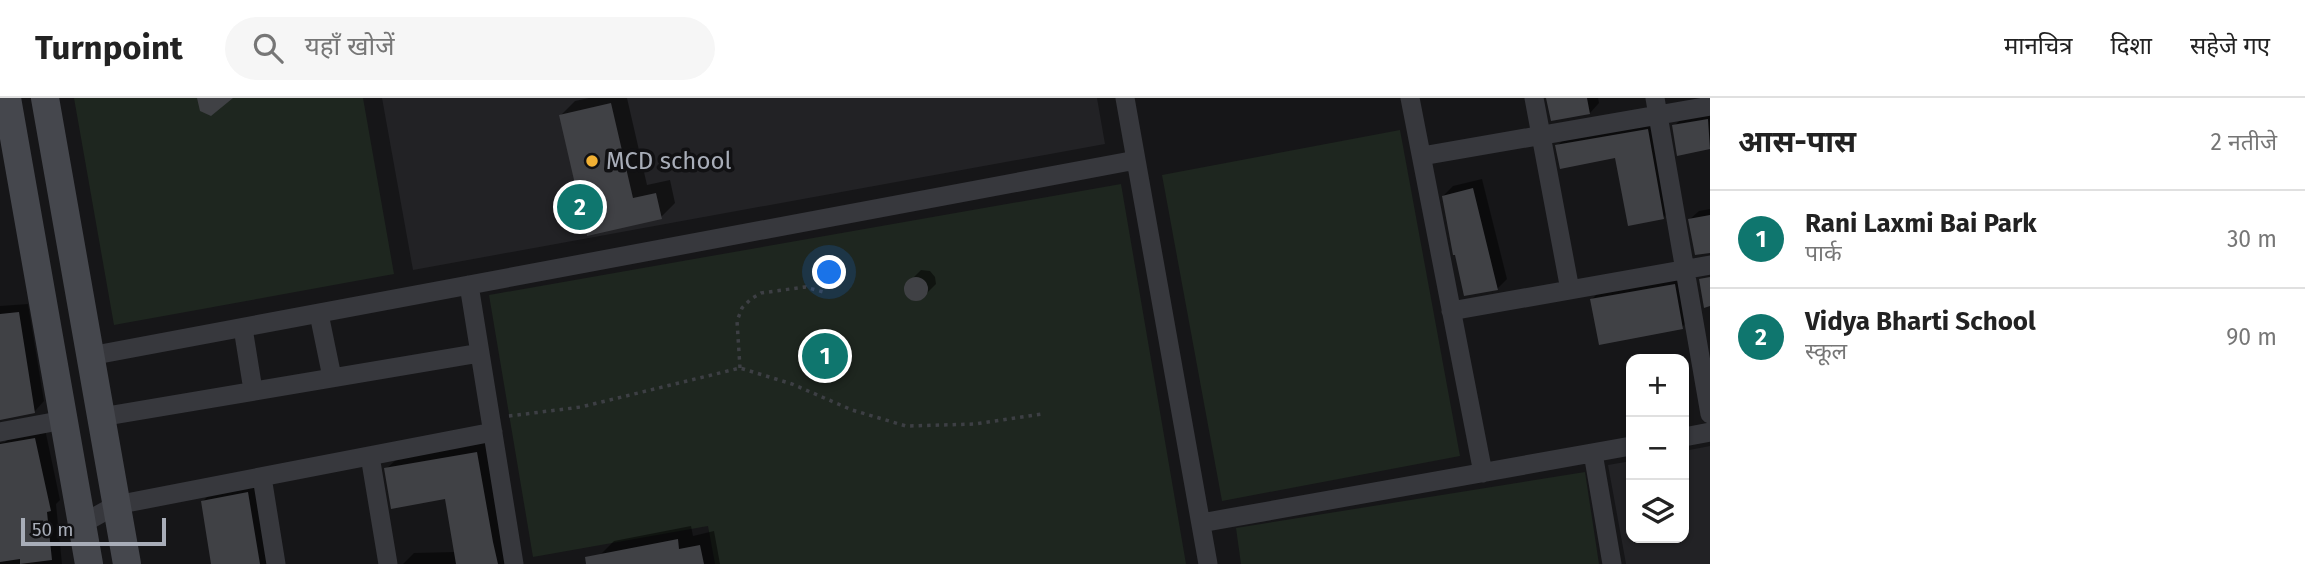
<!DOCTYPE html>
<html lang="hi">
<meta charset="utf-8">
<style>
body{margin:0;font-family:"Fira Sans","Noto Sans Devanagari",sans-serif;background:#f6f6f6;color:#222}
.controls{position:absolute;right:21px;bottom:21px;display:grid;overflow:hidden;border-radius:14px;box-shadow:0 2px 5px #0004}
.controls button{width:63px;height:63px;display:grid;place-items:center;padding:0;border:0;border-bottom:2px solid #e0e0e0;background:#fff;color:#222;font:35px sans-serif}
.scale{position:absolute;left:21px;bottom:18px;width:145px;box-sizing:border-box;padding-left:7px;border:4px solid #a8adb8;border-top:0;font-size:19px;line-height:24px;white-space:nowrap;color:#a8adb8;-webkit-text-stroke:5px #111113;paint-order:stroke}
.you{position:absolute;left:830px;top:175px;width:24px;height:24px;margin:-18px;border:5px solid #fff;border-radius:50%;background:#1a73e8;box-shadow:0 0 0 10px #1a73e833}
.badge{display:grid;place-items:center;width:46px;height:46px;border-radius:50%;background:#0f766e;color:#fff;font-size:23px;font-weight:700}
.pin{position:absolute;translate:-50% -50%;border:4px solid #fff;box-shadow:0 2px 7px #0006}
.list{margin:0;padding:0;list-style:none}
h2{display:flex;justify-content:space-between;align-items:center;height:91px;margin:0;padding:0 28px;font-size:30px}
h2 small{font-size:23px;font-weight:400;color:#767676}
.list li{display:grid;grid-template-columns:46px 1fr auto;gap:21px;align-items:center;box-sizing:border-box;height:98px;padding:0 28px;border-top:2px solid #e0e0e0}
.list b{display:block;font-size:26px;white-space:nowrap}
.list p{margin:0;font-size:23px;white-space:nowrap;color:#767676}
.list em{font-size:23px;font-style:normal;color:#767676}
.icon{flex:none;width:38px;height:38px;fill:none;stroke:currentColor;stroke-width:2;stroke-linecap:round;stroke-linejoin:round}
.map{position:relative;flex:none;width:1710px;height:466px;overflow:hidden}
header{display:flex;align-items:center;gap:42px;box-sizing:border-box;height:98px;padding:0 35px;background:#fff;border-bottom:2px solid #e0e0e0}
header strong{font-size:33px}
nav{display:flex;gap:38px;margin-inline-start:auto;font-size:24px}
.search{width:490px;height:63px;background:#f6f6f6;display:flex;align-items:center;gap:18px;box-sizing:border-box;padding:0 24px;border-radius:38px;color:#767676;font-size:26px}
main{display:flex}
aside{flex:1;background:#fff}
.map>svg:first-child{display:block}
</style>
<header>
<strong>Turnpoint</strong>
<div class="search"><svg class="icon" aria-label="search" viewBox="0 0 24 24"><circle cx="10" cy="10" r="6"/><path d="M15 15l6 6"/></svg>यहाँ खोजें</div>
<nav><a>मानचित्र</a><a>दिशा</a><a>सहेजे गए</a></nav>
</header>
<main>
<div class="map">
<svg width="1710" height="466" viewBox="0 0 1710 466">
<rect width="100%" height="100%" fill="#161618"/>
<path fill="#222225" d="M382,0H1097L1105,46L413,172Z
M1710,348V466H1626L1608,367L1631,363V440H1684V353Z"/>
<path fill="#1e261f" d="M74,0H363L394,176L114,227Z
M1400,32L1460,358L1222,403L1162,77Z
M1121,86L1186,466H715L708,428L533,459L489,197Z
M1585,374L1599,466H1241L1236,430Z"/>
<path fill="#0007" d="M589,0H627L647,87L670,82L675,105L661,119L588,136L561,17L575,3Z
M1548,0H1598L1599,5L1590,15Z
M1710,14V49L1679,55L1674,28L1683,19Z
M1657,23L1672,110L1663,120L1616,58L1557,48L1567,38Z
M1482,81L1507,181L1497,191L1456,154L1443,98L1453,88Z
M1710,111V154L1690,121L1699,113Z
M921,172L930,173L935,179L936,186L920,202L912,200L906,194L907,186Z
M1686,175L1693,218L1682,229L1592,201L1603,190Z
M28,206L44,303L35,313L0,320V208Z
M45,331L60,402L56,406L62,466H0V345L5,344L12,337Z
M487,343L511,466H403L414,455L454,454L456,452L446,399L386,371L398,360Z
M262,381L276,466H213L202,404L217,389Z
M691,428L693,438L714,433L720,466H602L600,457L614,443Z"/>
<path fill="#404145" d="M197,0H233L211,18L200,13Z
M1546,0H1587L1590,16L1551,23Z
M611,5L633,100L656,95L662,121L587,138L559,17Z
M1708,21L1710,51L1677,58L1672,27Z
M1648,31L1664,121L1628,128L1615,60L1560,71L1555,47Z
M1473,90L1498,192L1464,198L1455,157H1453L1442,98Z
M1710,117V155L1695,157L1688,121Z
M904 191a12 12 0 1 1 24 0a12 12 0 1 1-24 0Z
M1710,179V208L1704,210L1699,181Z
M1675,186L1683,231L1599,247L1590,201Z
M19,214L35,315L0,322V216Z
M35,340L51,413L47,414L52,462L20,466V461L0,464V346Z
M477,354L493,444L498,466H456L445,401L391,411L384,370Z
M248,394L260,466H211L201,403Z
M678,441L679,451L700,447L704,466H586L585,459Z"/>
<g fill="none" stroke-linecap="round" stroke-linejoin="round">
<path stroke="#3d3f44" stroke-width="3.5" stroke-dasharray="3.5 5" stroke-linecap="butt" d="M740,270L737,223L742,210L751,201L761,195L805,189L827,195
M509,318L581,309L740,270L792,286L852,312L906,328L975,326L1042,316"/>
<path stroke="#37383d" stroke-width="19" d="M1125,0L1208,466
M1410,0L1483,375
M1534,0L1570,192
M1655,0L1710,316
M1422,58L1710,8
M469,187L514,466
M1451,213L1710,167
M319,216L332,279
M243,230L253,292
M90,258L1136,62
M101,319L480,255
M0,334L64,322
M1684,339L1710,334
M1593,355L1612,466
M370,358L388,466
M262,379L276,466
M1201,425L1631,348
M82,426L116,407L493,334"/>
<path stroke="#45474d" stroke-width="28" d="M7,0L89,466
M45,0L127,466"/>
</g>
<circle fill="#f2b134" stroke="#111113" stroke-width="2.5" cx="592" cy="63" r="7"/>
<g text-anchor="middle" stroke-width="7" stroke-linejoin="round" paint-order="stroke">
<g font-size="24" fill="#a8adb8" stroke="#111113" text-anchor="start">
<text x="606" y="71">MCD school</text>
</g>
</g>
</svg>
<div class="controls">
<button>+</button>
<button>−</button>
<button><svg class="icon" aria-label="layers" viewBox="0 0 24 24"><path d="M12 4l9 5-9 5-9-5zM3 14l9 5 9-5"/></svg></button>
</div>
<div class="scale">50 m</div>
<div class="you"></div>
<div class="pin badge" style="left:825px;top:258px">1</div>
<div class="pin badge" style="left:580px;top:109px">2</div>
</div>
<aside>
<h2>आस-पास<small>2 नतीजे</small></h2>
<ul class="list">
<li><span class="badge">1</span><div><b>Rani Laxmi Bai Park</b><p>पार्क</p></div><em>30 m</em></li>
<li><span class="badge">2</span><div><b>Vidya Bharti School</b><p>स्कूल</p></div><em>90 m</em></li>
</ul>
</aside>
</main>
